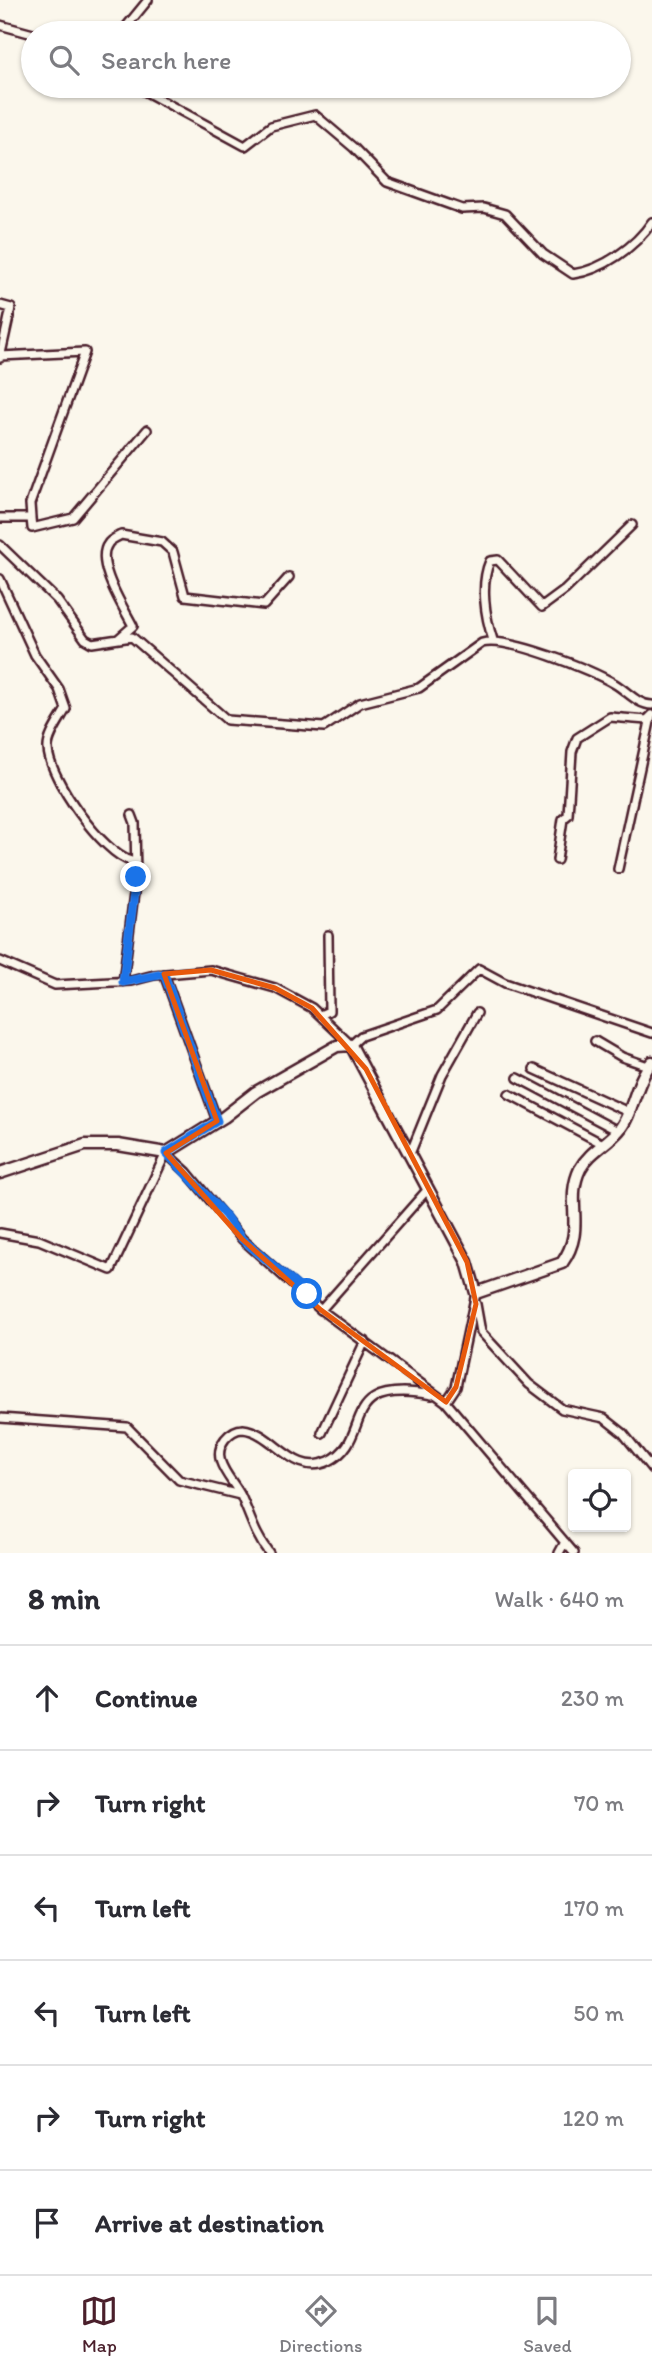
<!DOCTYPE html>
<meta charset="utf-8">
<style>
body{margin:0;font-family:Itim,sans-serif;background:#f2f2f3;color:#2b2b33}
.controls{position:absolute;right:21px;bottom:21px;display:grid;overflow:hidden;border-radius:7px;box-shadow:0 2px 5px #0004}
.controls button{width:63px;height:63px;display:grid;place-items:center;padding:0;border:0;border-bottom:2px solid #e1e1e2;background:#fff;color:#2b2b33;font:35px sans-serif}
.stop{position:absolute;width:21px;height:21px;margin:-16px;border:5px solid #1a73e8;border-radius:50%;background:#fff}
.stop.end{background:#1a73e8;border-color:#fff;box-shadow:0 2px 7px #0008}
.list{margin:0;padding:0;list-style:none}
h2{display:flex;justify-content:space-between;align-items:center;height:91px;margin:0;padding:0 28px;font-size:30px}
h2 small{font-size:23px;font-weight:400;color:#7c7c81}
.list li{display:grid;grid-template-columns:46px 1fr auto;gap:21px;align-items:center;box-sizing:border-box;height:105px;padding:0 28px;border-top:2px solid #e1e1e2}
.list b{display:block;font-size:26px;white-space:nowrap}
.list em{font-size:23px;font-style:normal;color:#7c7c81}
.icon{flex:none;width:38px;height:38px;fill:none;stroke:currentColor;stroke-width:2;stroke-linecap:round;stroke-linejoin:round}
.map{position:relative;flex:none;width:652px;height:1553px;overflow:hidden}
.search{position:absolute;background:#fff;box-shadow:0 2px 5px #0004;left:21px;right:21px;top:21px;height:77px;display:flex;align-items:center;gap:18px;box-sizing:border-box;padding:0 24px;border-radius:38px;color:#7c7c81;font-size:26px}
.sheet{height:721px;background:#fff}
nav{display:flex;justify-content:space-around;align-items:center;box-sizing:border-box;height:98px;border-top:2px solid #e1e1e2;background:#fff;font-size:19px;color:#7c7c81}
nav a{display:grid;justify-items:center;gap:4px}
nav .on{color:#4a1f2b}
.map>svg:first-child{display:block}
</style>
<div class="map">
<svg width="652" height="1553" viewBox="0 0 652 1553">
<rect width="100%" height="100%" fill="#fbf7ec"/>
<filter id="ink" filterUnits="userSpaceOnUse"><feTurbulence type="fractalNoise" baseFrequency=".0143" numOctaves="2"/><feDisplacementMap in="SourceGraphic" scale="14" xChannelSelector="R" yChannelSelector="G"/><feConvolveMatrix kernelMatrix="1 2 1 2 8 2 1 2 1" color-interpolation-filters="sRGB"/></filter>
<g filter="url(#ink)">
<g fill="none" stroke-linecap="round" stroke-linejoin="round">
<defs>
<path id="street" d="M0,25L33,34
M121,33L148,0
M135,86L245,146L271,126L315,115L354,148L387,182L462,209L484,208L505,214L543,254L573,274C603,270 636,246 652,222
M0,305L11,308L0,358
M0,356L85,352L30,504L31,518
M0,518H31L32,528L73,518L147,430
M0,545L57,600L85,639L92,643L132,637L227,720L324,727L360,703L419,688L482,643C507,636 592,670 615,684C627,691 638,705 652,705
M0,579L35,655L59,689L66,709C60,720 47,737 48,749C49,778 103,854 131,861
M118,639L133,626C124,608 94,562 108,544C110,540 117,537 121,535L162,542L173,552L185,596L264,605L289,577
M493,640C485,616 480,584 490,561L498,560L542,607L565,590L632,525
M557,860L563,819L568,815L572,752L577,738L610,717L647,720L652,715
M618,869L651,717
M0,961L55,985L131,981L154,975L211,970L275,988L312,1008L351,1045L361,1036L437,1010L479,969L505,983L652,1033
M164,974L217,1121
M123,982L136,877L135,823L132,815
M320,1015L329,1011L328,935
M595,1041L622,1057L648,1066
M534,1069L626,1111
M518,1078L618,1131
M509,1094L603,1144
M410,1154L442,1075L477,1013
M0,1233L39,1240L111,1270L166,1153L187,1172L242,1239L321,1310L446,1402L574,1553
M476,1304L481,1332L529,1384L562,1409L604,1418L623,1433L652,1469
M321,1310L428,1189
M446,1402L456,1387L476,1293
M0,1418L127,1427L179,1480L240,1495
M322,1433L365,1341
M269,1553C255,1535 250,1516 241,1496C232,1478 209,1460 225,1439C230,1433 235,1429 243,1429C274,1432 293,1478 329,1461C375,1438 335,1378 432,1395
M559,1553L565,1542"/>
<path id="secondary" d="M0,1173L85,1145H118L166,1153L224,1117L256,1092L337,1046L351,1045L467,1262L476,1293L562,1263C587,1228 564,1202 580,1169C589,1152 607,1144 619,1130C633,1114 635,1082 652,1062"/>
</defs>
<use href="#street" stroke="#4a1f2b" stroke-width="12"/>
<use href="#secondary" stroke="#4a1f2b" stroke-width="15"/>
<use href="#street" stroke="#fbf7ec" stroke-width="7"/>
<use href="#secondary" stroke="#fbf7ec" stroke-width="10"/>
</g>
</g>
<g fill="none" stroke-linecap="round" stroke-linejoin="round" filter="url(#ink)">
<path stroke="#1a73e8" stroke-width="9" d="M136,877L123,982L164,974L217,1121L166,1153L225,1215L242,1239L307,1294"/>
</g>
<path fill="none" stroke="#e8590c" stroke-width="5" stroke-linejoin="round" d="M211,970L275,988L312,1008L366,1069L467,1262L476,1304L456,1387L446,1402L321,1310L242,1239L166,1153L217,1121L164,974Z"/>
</svg>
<div class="controls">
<button><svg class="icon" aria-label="locate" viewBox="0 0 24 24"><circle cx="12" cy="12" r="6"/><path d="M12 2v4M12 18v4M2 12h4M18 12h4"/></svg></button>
</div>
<div class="stop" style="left:307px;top:1294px"></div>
<div class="stop end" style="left:136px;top:877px"></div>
<div class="search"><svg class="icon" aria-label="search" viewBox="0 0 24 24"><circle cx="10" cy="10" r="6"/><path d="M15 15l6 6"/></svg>Search here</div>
</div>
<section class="sheet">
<h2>8 min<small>Walk · 640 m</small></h2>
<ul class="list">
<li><svg class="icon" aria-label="ahead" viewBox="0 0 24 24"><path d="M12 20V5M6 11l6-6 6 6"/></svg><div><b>Continue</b></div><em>230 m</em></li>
<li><svg class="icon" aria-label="right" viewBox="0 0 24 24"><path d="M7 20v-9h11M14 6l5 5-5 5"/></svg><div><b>Turn right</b></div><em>70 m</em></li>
<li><svg class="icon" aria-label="left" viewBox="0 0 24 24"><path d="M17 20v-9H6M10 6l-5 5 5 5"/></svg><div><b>Turn left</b></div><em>170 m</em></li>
<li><svg class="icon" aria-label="left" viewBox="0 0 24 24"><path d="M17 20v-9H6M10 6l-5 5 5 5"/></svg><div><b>Turn left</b></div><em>50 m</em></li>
<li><svg class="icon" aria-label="right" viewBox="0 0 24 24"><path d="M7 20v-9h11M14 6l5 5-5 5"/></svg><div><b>Turn right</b></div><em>120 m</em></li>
<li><svg class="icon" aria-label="arrive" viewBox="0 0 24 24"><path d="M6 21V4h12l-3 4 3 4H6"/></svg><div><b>Arrive at destination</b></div></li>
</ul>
</section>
<nav>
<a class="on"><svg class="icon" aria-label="map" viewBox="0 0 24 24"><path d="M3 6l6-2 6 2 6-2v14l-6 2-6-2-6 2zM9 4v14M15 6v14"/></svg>Map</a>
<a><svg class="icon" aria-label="directions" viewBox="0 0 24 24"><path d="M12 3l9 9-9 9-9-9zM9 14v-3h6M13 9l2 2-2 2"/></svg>Directions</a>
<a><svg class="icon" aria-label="saved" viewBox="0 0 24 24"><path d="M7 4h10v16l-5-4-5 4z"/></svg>Saved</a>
</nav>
